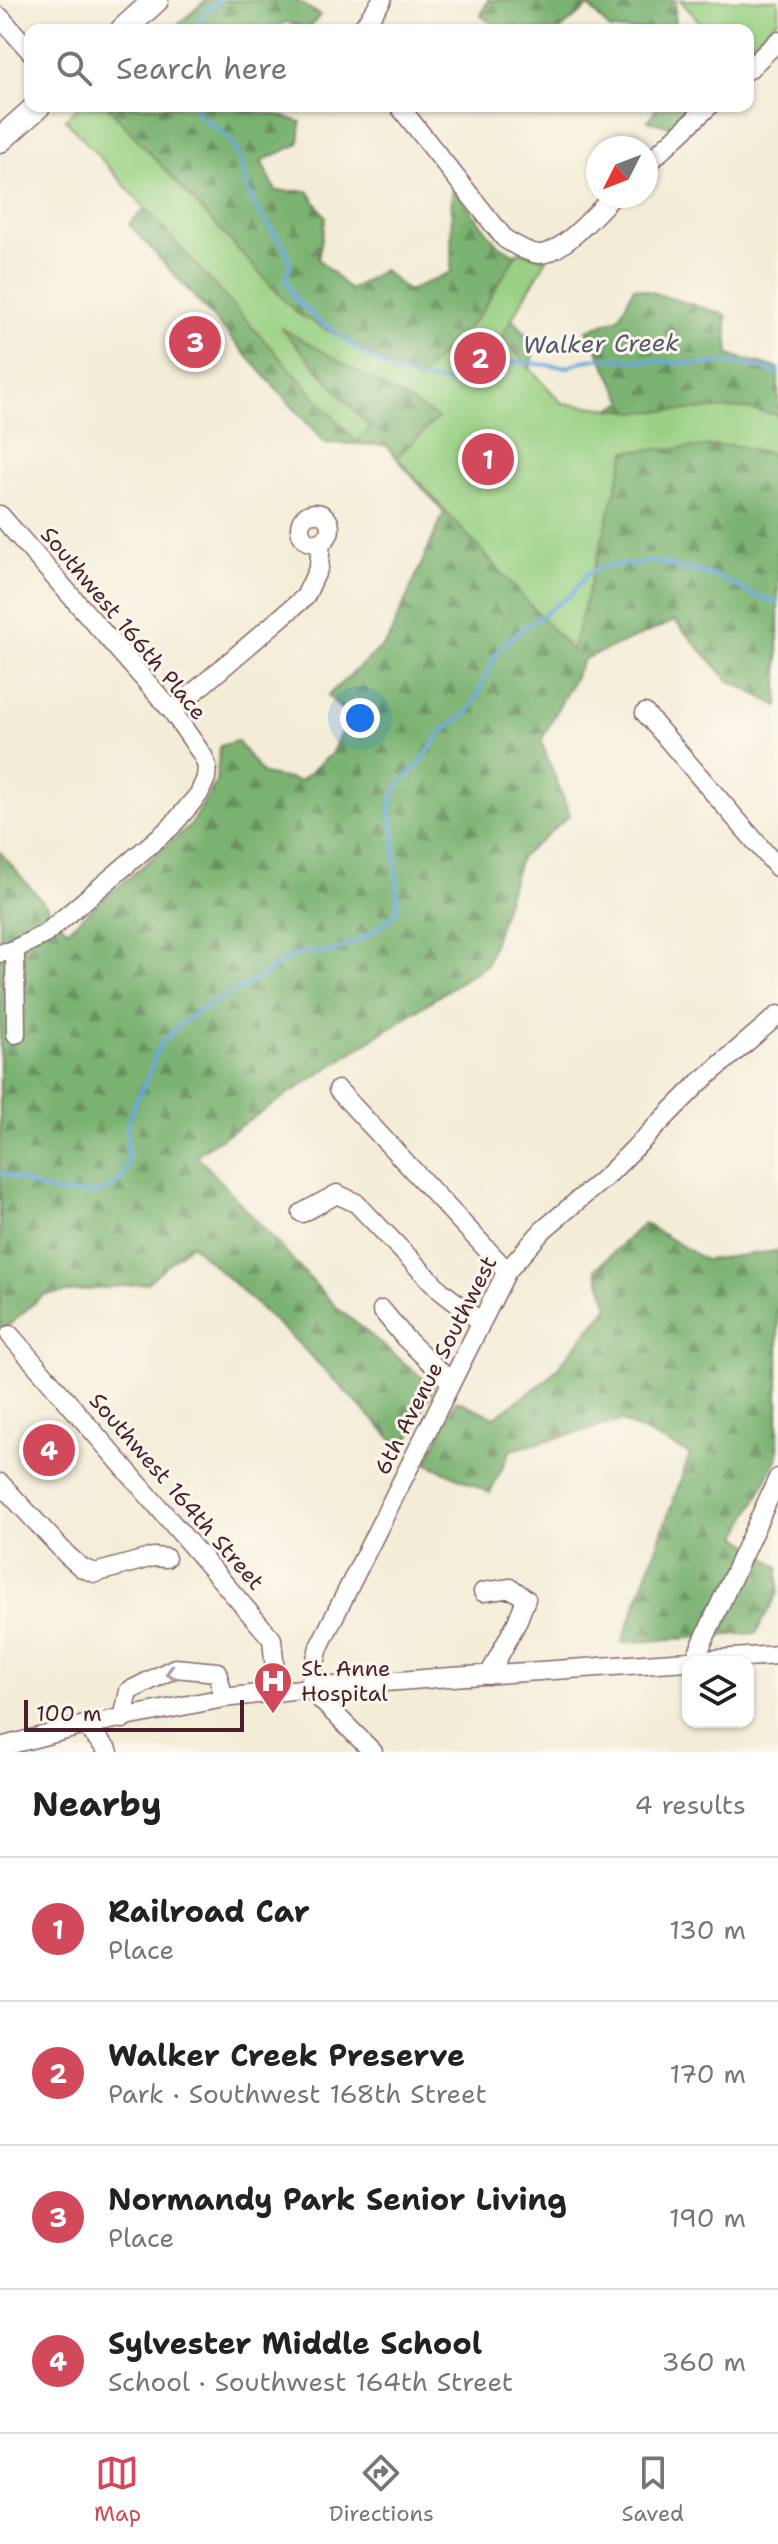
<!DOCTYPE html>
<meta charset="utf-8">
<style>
body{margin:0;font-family:"Shantell Sans",sans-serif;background:#f6f6f6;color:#222}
.controls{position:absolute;right:24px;bottom:24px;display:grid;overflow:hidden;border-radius:16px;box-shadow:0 2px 6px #0004}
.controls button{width:72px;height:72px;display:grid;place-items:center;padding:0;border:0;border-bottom:2px solid #e0e0e0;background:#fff;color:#222;font:40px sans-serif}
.compass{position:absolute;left:586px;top:136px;width:72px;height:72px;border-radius:50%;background:#fff;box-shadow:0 2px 6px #0004;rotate:228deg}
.scale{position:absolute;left:24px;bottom:20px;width:220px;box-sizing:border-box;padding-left:8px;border:4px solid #4a1f2b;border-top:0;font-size:22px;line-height:28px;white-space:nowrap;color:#4a1f2b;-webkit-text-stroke:6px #fbf7ec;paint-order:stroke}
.you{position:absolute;left:360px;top:718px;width:28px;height:28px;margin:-20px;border:6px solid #fff;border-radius:50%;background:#1a73e8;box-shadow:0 0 0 12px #1a73e833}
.badge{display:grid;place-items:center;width:52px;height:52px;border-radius:50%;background:#d1495b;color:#fff;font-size:26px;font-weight:700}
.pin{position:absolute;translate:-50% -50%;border:4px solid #fff;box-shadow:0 2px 8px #0006}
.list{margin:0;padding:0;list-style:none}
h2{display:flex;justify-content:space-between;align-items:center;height:104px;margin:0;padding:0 32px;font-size:34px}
h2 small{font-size:26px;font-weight:400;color:#767676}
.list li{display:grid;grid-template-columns:52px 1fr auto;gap:24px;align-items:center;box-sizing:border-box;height:144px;padding:0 32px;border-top:2px solid #e0e0e0}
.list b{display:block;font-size:30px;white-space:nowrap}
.list p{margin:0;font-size:26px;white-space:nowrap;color:#767676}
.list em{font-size:26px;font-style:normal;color:#767676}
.icon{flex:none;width:44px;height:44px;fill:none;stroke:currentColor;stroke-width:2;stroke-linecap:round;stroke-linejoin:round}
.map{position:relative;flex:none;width:778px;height:1752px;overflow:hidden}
.search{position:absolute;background:#fff;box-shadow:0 2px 6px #0004;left:24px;right:24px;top:24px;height:88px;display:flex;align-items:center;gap:20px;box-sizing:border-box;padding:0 28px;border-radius:16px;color:#767676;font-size:30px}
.sheet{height:680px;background:#fff}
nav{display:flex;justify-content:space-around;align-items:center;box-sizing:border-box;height:112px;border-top:2px solid #e0e0e0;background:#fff;font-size:22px;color:#767676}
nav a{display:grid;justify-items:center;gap:4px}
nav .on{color:#d1495b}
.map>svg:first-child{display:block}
</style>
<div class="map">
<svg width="778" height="1752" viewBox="0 0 778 1752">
<defs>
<pattern id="forest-firs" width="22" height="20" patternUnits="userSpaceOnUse" patternTransform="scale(2)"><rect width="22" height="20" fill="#7ab271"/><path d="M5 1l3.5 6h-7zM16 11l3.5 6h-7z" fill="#66905d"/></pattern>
</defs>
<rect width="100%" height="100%" fill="#fbf7ec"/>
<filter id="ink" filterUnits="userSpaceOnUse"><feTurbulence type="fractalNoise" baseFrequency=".0125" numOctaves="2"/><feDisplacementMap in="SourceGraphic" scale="16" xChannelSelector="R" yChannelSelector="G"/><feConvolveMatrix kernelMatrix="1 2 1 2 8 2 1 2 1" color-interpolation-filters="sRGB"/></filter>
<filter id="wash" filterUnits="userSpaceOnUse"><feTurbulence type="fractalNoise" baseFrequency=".006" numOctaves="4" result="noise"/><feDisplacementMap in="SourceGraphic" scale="32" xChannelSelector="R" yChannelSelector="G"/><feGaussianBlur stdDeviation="1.8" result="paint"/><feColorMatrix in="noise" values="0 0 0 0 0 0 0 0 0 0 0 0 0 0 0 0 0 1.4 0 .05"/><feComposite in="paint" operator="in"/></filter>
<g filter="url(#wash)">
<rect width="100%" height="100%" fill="#f3edd7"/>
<path fill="url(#forest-firs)" stroke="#62684e" stroke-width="2" d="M206,0H296L320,15L308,29L286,22L270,30H172Z
M488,0H676L674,30H610L589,6L560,30H501L481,16Z
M88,106H239L240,110L278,115L301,122L299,144L261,161L276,191H308L326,217L318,259L350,290L383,270L408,291L451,272L452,187L498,245L539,268L506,312L535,343L527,388L579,424L624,402L587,330L619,318L634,287L726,315L729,355L778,368V706L728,680L675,621L584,659L541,741L570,815L520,858L487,964L196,1155L336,1307L434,1387L403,1450L298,1343L191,1244L147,1283L43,1295L0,1333V852L67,930L191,825L216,781L220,746L237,741L263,774L300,781L331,754L348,717L328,695L387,642L444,513L386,445L325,443L129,224L147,207Z
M658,106H702L678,129L648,121Z
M644,1223L705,1260L778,1251V1456L738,1536L778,1567V1593L756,1633L622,1643L690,1454L621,1421L511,1450L490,1493L426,1463L456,1400L495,1417L548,1379L609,1306L596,1269Z"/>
<path fill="#99d083" stroke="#727857" stroke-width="2" d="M680,0H778V19L748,46V30H707Z
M80,106H107L296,313L417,380L479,316L518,252L547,259L501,337L562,403L636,412L742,408L778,415V455L732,445L626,451L572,651L397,457L438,418L280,327L370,428L356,442L65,119Z"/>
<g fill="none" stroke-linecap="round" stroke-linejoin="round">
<path stroke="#6ba9dd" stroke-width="4" d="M192,30L204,13L219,0
M194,106L200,116L230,139L242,162L244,182L255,206L287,251L290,265L286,280L295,299L319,321L366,355L396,373L438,382H456L482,366L518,362L568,367L583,361L603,358L694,364L726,362L760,367L778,373
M0,1173C13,1176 22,1181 34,1186C53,1194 94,1198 112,1187C138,1172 123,1144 128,1121C132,1105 142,1091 148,1076C153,1065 154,1052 162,1043C187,1012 223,998 257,979C269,972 281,961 294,956C306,951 323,954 336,950C358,943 381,927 398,911L394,830L390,814L392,798L398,787L420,763L441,733L470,710L497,652L513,636L572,594L587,574L603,566L655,562L716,576L759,597L778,602"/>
</g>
</g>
<g filter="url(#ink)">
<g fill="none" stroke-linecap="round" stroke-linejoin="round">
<defs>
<path id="minor" d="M0,17L30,51
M361,30L382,0
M748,70L778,41
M399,106L505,239C515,245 527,253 539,254C562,254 597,212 613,196
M646,165L709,106
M300 528a15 15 0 1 1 30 0a15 15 0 1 1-30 0Z
M0,515L172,711L203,756L207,766L206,778L199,794L171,827L45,934L11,951L0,953
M172,711L305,597L319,567L321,542
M645,713L778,868
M15,950L16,1034
M338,1090L507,1271
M302,1213L337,1194L356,1203L441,1291L481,1322
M382,1310L405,1338L451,1382
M10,1335L272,1639L277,1692
M0,1483L67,1555L82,1568L95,1573L153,1557L166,1558
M483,1592L511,1588L526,1599L517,1622L489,1675
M694,1661L778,1478
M309,1688L319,1647L507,1271L543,1230L609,1174L699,1083L778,1015
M309,1688L373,1752
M123,1719L129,1691L175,1668L217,1672L224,1698
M85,1725L109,1752
M0,1747L85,1725L224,1698L309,1688L437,1678L778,1655"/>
<path id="major" d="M123,30L156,0
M0,140L38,106"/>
</defs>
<use href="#minor" stroke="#856767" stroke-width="21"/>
<use href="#major" stroke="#856767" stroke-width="27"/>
<use href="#minor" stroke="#fff" stroke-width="18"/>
<use href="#major" stroke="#fff" stroke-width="24"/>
</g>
<defs><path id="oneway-chevron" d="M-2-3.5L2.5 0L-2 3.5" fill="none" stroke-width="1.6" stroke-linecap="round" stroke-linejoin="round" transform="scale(2)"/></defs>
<use stroke="#ae9aa0" href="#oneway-chevron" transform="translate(171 1673) rotate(163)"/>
</g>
<defs>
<symbol id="hospital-pin" viewBox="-11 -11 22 30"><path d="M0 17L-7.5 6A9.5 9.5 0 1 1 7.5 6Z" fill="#d1495b" stroke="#fbf7ec"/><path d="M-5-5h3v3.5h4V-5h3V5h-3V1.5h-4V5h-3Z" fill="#fff"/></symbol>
</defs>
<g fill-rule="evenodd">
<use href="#hospital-pin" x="251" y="1659" width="44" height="60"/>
</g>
<g text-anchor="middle" stroke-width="6" stroke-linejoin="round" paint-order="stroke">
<g font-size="22" fill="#4a1f2b" stroke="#fbf7ec">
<text transform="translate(124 623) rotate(50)" y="8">Southwest 166th Place</text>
<text transform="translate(435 1365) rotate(-63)" y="8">6th Avenue Southwest</text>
<text transform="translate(177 1491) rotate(49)" y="8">Southwest 164th Street</text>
</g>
<g font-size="22" fill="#4a1f2b" stroke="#fbf7ec" text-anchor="start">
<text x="301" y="1676">St. Anne<tspan x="301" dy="25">Hospital</tspan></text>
</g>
<g font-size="24" font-style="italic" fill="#575672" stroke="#fbf7ec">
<text transform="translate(601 344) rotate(-1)" y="8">Walker Creek</text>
</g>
</g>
</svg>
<div class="controls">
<button><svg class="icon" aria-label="layers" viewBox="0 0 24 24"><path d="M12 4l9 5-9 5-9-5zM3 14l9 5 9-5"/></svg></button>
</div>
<svg class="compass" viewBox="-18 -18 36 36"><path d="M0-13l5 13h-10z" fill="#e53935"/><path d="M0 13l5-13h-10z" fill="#767676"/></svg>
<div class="scale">100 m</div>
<div class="you"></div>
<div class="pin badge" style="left:488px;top:459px">1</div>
<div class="pin badge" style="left:480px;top:358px">2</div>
<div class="pin badge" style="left:195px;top:342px">3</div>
<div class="pin badge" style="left:49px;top:1450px">4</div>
<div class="search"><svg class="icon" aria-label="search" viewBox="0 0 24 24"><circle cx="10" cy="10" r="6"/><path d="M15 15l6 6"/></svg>Search here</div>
</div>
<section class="sheet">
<h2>Nearby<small>4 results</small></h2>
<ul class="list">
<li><span class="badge">1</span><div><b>Railroad Car</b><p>Place</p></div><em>130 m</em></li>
<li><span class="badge">2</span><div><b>Walker Creek Preserve</b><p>Park · Southwest 168th Street</p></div><em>170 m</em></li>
<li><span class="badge">3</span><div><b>Normandy Park Senior Living</b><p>Place</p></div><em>190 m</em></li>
<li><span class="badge">4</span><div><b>Sylvester Middle School</b><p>School · Southwest 164th Street</p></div><em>360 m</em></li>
</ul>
</section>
<nav>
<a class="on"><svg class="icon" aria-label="map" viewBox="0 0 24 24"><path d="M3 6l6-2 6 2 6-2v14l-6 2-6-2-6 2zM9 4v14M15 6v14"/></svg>Map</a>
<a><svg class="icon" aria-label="directions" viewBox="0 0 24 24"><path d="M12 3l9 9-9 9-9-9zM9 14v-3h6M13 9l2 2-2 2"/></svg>Directions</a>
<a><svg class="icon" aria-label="saved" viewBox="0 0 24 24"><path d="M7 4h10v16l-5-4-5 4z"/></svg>Saved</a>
</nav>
